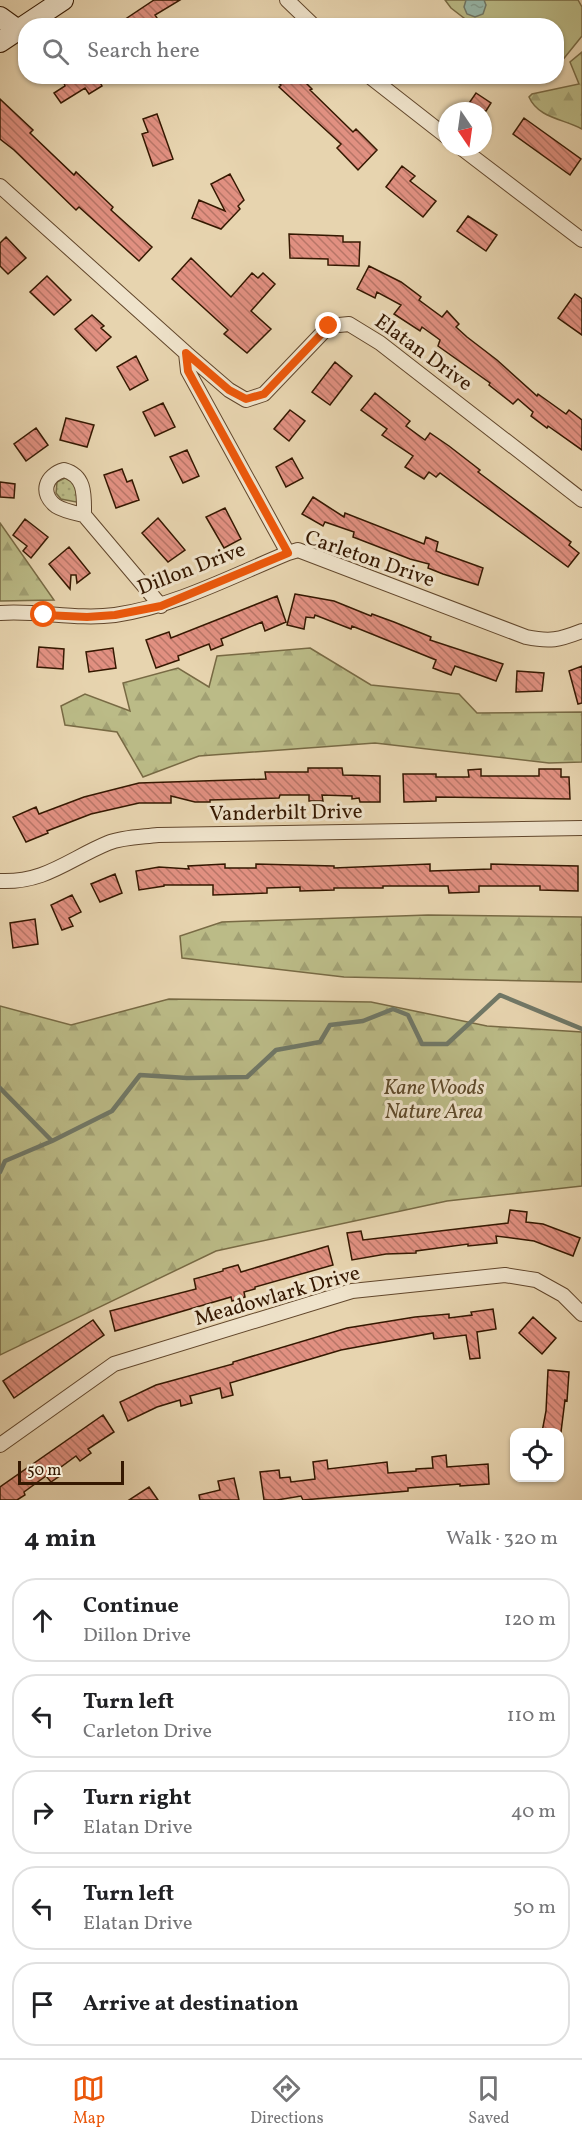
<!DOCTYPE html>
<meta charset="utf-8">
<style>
body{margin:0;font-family:Vollkorn,serif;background:#f2f2f2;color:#202124}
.controls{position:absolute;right:18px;bottom:18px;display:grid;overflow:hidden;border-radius:12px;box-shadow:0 2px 4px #0004}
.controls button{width:54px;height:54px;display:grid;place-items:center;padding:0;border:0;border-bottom:2px solid #e0e0e0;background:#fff;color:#202124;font:30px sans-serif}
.compass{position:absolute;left:438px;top:102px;width:54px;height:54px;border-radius:50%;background:#fff;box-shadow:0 2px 4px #0004;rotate:167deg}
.scale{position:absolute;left:18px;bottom:15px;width:106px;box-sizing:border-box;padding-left:6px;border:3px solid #351801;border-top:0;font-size:16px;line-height:21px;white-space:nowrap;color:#351801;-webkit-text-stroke:4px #efe3cb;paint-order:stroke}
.stop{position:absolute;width:18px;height:18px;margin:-14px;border:4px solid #ea580c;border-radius:50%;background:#fff}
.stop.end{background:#ea580c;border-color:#fff;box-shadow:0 2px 6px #0008}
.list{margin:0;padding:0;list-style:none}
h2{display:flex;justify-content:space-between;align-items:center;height:78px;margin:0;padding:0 24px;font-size:26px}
h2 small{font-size:20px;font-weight:400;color:#757577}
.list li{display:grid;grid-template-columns:39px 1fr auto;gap:18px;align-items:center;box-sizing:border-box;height:84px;margin:0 12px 12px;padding:0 12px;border:2px solid #e0e0e0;border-radius:24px}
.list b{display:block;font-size:22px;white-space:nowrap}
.list p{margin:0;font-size:20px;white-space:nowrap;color:#757577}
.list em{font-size:20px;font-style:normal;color:#757577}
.icon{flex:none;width:33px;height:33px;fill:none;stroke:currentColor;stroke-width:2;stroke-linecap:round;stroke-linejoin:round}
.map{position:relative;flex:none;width:582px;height:1500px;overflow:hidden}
.search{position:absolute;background:#fff;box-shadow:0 2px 4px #0004;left:18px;right:18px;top:18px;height:66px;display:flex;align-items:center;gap:15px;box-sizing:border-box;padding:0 21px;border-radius:24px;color:#757577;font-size:22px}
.sheet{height:558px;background:#fff}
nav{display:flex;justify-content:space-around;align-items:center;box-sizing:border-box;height:84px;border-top:2px solid #e0e0e0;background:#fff;font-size:16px;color:#757577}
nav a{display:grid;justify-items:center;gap:3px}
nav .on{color:#ea580c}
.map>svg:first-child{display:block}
</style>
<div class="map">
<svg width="582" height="1500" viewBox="0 0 582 1500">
<defs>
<pattern id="grass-dots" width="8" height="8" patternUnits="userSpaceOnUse" patternTransform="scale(1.5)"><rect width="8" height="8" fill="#bbbb87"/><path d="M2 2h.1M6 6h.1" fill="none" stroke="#a1a073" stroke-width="1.8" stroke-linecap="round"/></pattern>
<pattern id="forest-firs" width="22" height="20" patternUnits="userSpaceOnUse" patternTransform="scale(1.5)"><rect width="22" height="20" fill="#bbbb87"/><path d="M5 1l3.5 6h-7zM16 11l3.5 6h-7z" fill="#a1a073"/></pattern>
<pattern id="water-ripples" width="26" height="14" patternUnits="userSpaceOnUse" patternTransform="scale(1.5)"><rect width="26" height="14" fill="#97b8ab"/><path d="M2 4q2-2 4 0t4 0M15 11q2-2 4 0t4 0" fill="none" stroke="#839d91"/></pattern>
<pattern id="building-back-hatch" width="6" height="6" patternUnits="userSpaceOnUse" patternTransform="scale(1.5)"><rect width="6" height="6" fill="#e19081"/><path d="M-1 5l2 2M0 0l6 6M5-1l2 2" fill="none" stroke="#b77567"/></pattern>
</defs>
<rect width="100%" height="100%" fill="#e7d4af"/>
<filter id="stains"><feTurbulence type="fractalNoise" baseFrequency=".00333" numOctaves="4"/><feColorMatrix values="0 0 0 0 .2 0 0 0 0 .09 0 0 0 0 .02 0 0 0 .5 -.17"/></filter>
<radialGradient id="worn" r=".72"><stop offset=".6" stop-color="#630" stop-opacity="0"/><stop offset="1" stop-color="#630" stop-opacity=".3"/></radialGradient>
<path fill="url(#grass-dots)" stroke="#786a44" stroke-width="1.5" d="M65,478L69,479L76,485L77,500L76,502L61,499L56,493L57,482Z"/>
<path fill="url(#forest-firs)" stroke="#786a44" stroke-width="1.5" d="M582,52V129C564,119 538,118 529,97L532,94L579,84L570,62Z
M0,523L54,600L0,601Z
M310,648L371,685L459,694L477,713L582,712V762L549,763L375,743L199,756L143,777L117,732L65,725L61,706L85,694L130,711L123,683L178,668L209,687L217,656Z
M428,915L582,917V982L344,977L182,958L180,936L222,922Z
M169,999L371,1002L487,1026L582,1032V1186L447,1201L216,1251L0,1355V1006L71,1025Z"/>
<path fill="#bbbb87" stroke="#786a44" stroke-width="1.5" d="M445,0H578L582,7V36L557,67L556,26L473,25L451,8Z"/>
<path fill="url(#water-ripples)" stroke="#707867" stroke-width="1.5" d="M466,0H484L486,5L483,14L475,17L467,14L464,7Z"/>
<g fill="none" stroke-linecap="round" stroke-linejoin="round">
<path stroke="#707867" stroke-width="4.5" d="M0,1088L52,1141
M0,1172L5,1161L52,1141L112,1111L140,1075L187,1078L247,1077L276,1050L320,1042L330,1025L363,1021L393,1009L408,1015L422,1044H447L500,995L582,1029"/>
</g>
<path fill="url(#building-back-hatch)" stroke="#351801" stroke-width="1.5" d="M154,0H180L155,15L159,21L152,26H115Z
M73,76H103L98,79L102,86L89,94L85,88L61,103L54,93L65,86L64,83Z
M271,76H299L312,89L310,90L353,132L356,129L377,150L358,170L337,148L341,144L279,87L281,85Z
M476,93L491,103L486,111H473L467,106Z
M0,99L33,130L30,133L74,175L76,172L113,207L111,210L152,247L139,261L79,207L76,210L14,150L0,139Z
M157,114L173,159L153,166L142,134L148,132L143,119Z
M524,118L581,159L570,175L513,134Z
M402,166L415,176L410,181L436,201L423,217L386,187Z
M230,174L244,200L238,206L240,209L221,229L192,218L199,200L225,211L211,184Z
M468,216L497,235L486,251L457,231Z
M289,234L343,236V242H360L359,266L328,265V259L290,258Z
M6,237L26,258L8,274L0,266V243Z
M191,258L231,297L252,273L258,278L263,273L275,284L251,311L271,329L247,353L224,334L228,330L172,279Z
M369,266L401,282L421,297L419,300L442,317L447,311L459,324L456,327L467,337L497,360L537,396L538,394L566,414L569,410L582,420V450L548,426L547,428L531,416L533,412L518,399L513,404L489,385L490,383L438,346L440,340L422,327L420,331L394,314L401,305L377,292L375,298L357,289Z
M47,276L71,300L54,315L30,292Z
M575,294L582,299V335L558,318Z
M92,315L104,326L101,328L111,337L96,351L75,329Z
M136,356L148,380L130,390L117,367Z
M335,362L352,376L330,405L312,392Z
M375,393L410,421L406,426L425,440L430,433L449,446L480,470L478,472L571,542L569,545L579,553L568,567L440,473L436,477L429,472L424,479L405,467L413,456L382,435L387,429L361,410Z
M163,403L175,427L155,436L143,412Z
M290,410L305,421L289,441L274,429Z
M66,418L94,425L87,447L60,440Z
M36,428L48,445L26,461L14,444Z
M187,450L199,476L183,483L170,457Z
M292,458L303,478L286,487L276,467Z
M122,469L127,482L132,480L139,500L116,508L104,475Z
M0,482L15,484L14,498L0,497Z
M313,497L344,517L345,513L424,544L426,537L438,542L436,551L483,568L478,585L443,574L428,568L429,564L410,559L353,537L354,532L325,522L323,526L302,514Z
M225,508L241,539L224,548L206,517Z
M158,518L185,550L168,562L142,533Z
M25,519L48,537L31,558L23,551L27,546L13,535Z
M69,547L90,573L77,583L76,575H71L70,589L49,564Z
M295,594L334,601L371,616L372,614L394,622L431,637L430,640L503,664L496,681L455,666L451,675L433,668L436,660L352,626L351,629L315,615L314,618L306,617L304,629L287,625Z
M277,596L286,622L265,631L262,622L221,639L223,645L211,650L209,644L178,656L179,660L156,668L146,640L169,632L171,638Z
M39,647L64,649L63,669L37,667Z
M113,648L116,668L89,672L86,652Z
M582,666V703L578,704L569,671Z
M517,671L544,673L542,691L516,692Z
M308,768H342L343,775L380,776V802H360L359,798L352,799V796L322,795L323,801H309V795H280L279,798L210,800V802H195L171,796V803H139L91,814L47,831L48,833L26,842L13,817L36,807L39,814L84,797L139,783L266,779L265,772H308Z
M481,769V776H539V769H561V777H569L570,799L436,797V801L404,802L403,774H436V777H469L468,770Z
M225,864V868H256V864L334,866V868L430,864V871L491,869V864L578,866V891L540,890V886H479V892L449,893L448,886H383V888H334V890L300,891V887L267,888V893L213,895V885H164V886L139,890L136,871L159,867L189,869L188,866Z
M115,874L122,893L100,902L91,884Z
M72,895L81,912L69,918L73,926L62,930L51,905Z
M35,919L38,944L13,948L10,923Z
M510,1210L527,1212L526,1222L543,1224L580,1238L573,1256L534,1241L496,1236L497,1243L468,1246V1244L416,1251V1253L386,1254L352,1260L347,1233L361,1231L363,1240L508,1223Z
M328,1246L333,1265L255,1287V1289L244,1292L245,1297L232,1301L231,1297L115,1331L110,1311L196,1289L194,1279L223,1271V1269L238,1265L241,1272Z
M493,1309L496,1329L477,1332L480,1358L470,1359L466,1335L434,1339L433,1333L341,1350L230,1383L233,1395L222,1398L220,1388L190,1396L192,1403L181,1406L180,1400L157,1407L128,1421L120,1402L156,1385L233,1364V1362L347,1328L415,1317L449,1314V1318L472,1315L471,1312Z
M533,1317L556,1338L542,1354L519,1333Z
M93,1320L104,1335L14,1398L3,1381Z
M548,1370L569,1372L567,1401L565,1400L561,1432H542L546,1411Z
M103,1415L114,1432L88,1449L91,1453L80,1461L76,1456L57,1470L61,1475L51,1482L46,1476L24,1492L25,1495L17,1500H0V1487Z
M446,1455L447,1467L488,1464L489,1484L460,1486V1484L408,1488V1491L303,1500L301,1496L277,1500H264L260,1472L279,1470L280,1478L290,1477L291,1482L315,1479L313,1462L327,1460L328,1469L387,1462L388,1473L416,1471V1469L433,1468L432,1457Z
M234,1478L239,1500H200L199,1495L220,1490L218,1481Z
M149,1487L158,1500H129Z"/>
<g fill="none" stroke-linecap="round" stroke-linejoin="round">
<defs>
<path id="street" d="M287,0L314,26
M369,76L447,137
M460,147L582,240
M0,186L186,353L188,371L288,553L298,550L526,637C550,642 559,640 582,631
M186,353L229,390L246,400L264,394L329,326L349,324L380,343L582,500
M84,515C84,496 86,476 64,470C46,475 39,493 56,506C64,511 75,513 84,515L161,606
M0,613C38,610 76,620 115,615C176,606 232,576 288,553
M0,881C45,883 69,859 108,843C123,837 142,837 158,835L582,828
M0,1445L114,1364L352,1291L505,1275L536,1280L563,1295L582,1314"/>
<path id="secondary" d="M0,17L18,30
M0,42L63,0"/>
</defs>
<use href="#street" stroke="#62472c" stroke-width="16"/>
<use href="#secondary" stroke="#351801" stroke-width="22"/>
<use href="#street" stroke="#efe3cb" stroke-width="14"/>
<use href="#secondary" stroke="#efe3cb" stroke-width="20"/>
</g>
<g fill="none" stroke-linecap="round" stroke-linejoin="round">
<path stroke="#ea580c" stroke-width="8" d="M44,615L87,617L115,615L161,606L288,553L188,371L186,353L229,390L246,399L264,394L329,326"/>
</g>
<g text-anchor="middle" stroke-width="6" stroke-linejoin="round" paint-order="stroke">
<g font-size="21" fill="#351801" stroke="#efe3cb">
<text transform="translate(424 352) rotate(36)" y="7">Elatan Drive</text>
<text transform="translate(370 558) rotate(19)" y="7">Carleton Drive</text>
<text transform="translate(191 568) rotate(-21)" y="7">Dillon Drive</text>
<text transform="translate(286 812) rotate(-1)" y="7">Vanderbilt Drive</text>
<text transform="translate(277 1295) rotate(-16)" y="7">Meadowlark Drive</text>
</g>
<g font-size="21" font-style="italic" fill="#5d4929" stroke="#efe3cb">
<text x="434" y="1094">Kane Woods<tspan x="434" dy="24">Nature Area</tspan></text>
</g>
</g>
<rect width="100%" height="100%" filter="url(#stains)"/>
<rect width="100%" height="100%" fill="url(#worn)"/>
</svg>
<div class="controls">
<button><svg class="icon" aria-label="locate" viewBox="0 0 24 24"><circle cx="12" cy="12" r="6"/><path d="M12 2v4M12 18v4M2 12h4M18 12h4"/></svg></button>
</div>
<svg class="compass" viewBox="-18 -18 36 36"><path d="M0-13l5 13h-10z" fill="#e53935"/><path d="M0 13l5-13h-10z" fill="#757577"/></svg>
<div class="scale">50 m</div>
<div class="stop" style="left:44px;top:615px"></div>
<div class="stop end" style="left:329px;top:326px"></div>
<div class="search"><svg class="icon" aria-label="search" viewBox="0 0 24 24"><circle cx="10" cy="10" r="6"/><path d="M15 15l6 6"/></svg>Search here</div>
</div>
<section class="sheet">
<h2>4 min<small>Walk · 320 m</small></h2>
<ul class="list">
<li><svg class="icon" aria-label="ahead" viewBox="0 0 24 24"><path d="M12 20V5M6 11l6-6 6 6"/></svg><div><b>Continue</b><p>Dillon Drive</p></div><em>120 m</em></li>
<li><svg class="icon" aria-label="left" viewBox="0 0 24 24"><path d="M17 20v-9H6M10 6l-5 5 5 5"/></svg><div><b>Turn left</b><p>Carleton Drive</p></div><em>110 m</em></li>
<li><svg class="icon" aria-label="right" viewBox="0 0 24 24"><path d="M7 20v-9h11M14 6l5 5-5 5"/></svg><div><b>Turn right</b><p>Elatan Drive</p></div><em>40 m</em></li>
<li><svg class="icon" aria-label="left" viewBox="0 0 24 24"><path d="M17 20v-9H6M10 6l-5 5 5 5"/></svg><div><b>Turn left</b><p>Elatan Drive</p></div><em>50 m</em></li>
<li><svg class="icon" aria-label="arrive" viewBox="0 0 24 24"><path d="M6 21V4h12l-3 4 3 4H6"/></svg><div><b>Arrive at destination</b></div></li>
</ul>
</section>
<nav>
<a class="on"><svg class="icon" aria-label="map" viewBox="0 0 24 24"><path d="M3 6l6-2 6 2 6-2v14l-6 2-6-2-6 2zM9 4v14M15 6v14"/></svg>Map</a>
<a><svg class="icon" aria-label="directions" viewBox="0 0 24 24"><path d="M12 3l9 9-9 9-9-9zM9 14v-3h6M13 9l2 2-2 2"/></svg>Directions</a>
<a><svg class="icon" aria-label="saved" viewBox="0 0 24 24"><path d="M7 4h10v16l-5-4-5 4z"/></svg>Saved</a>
</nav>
